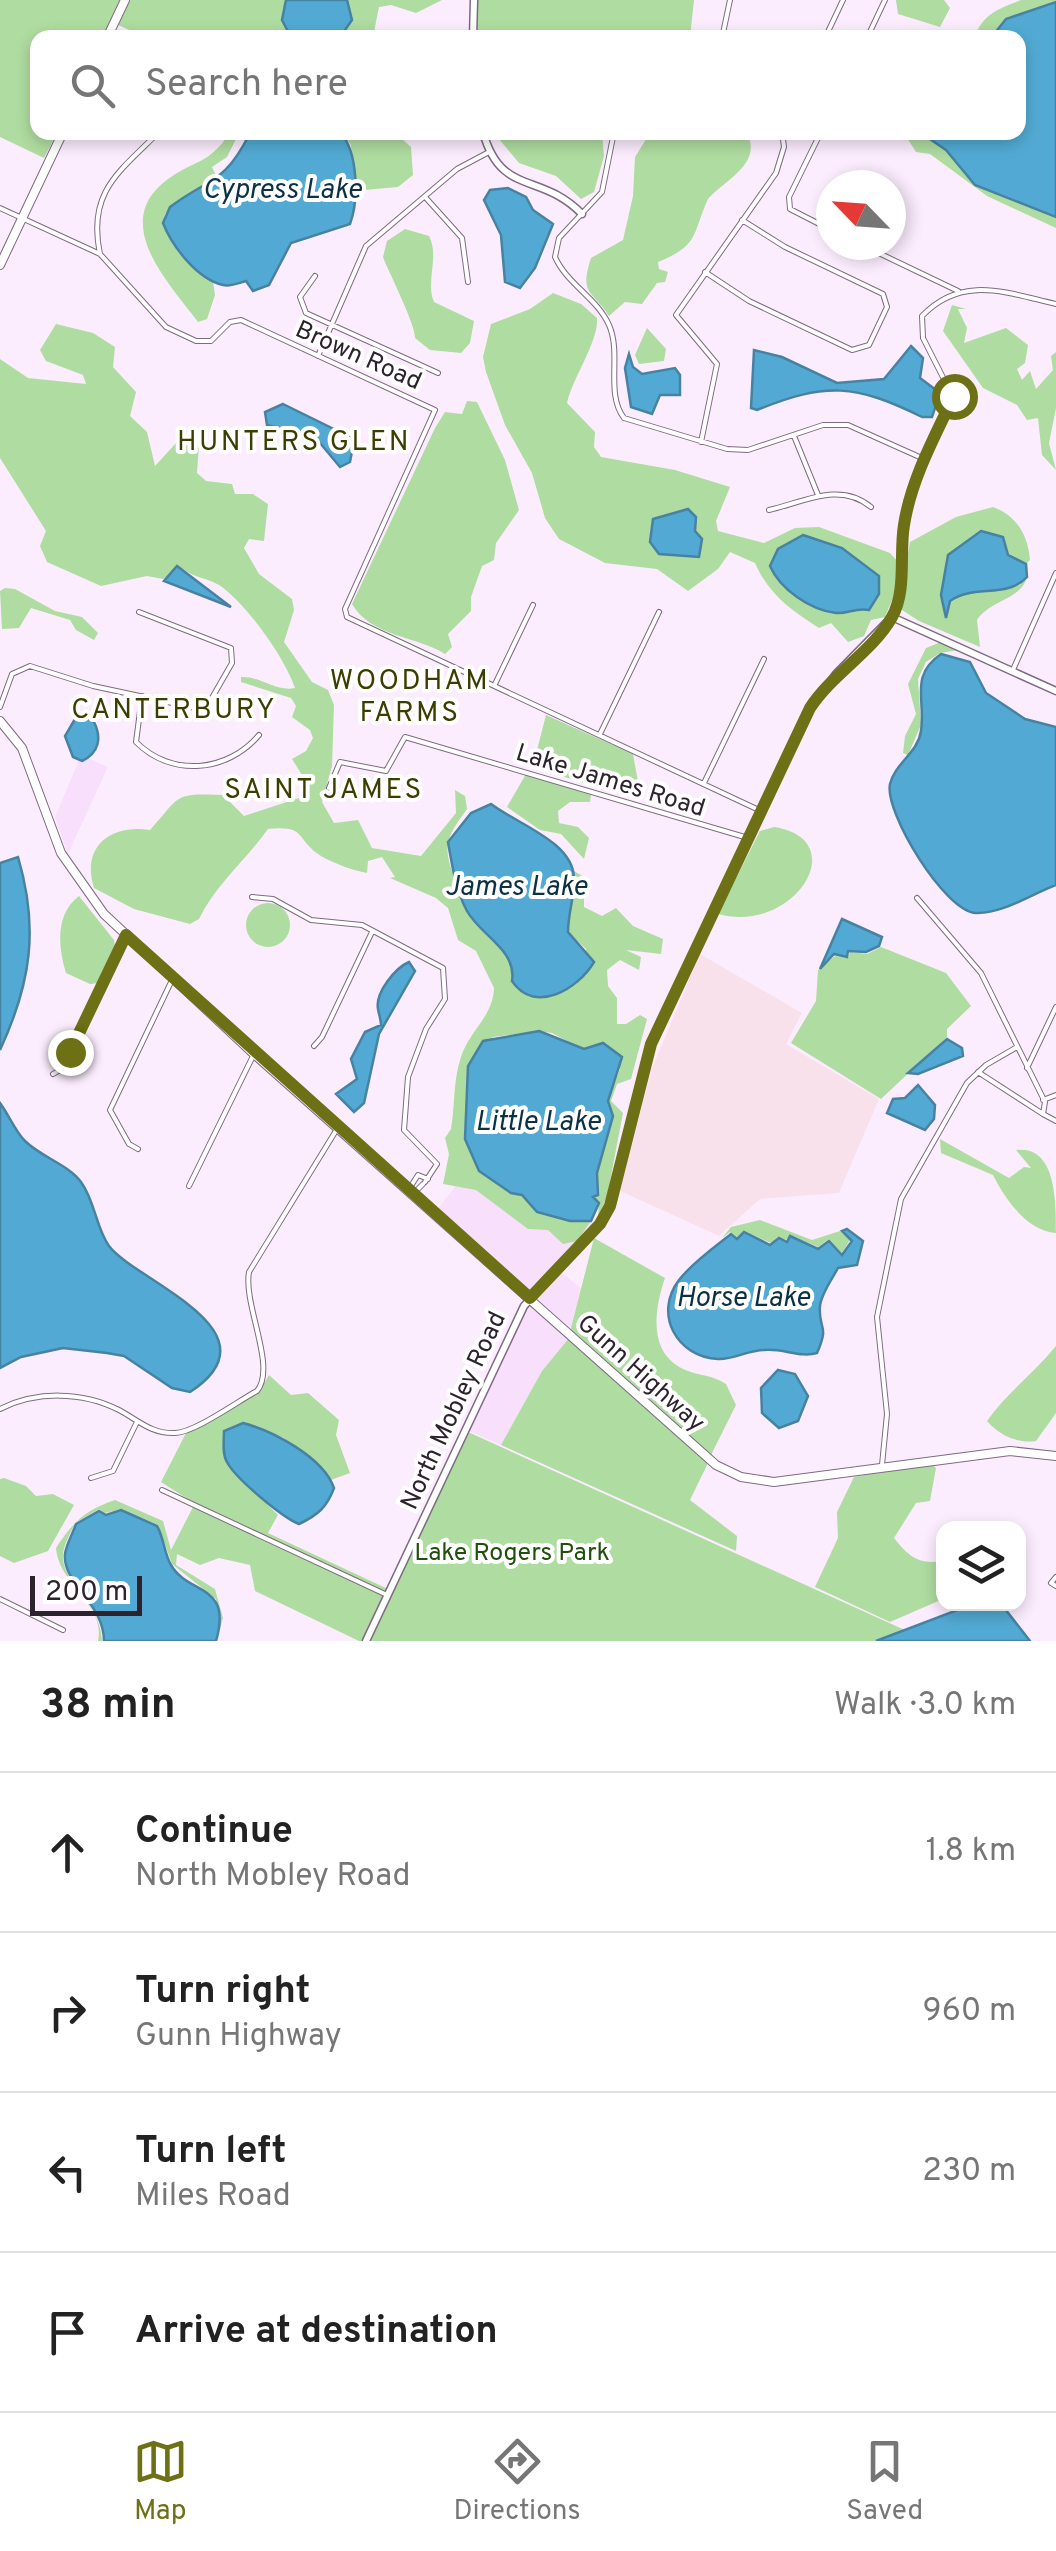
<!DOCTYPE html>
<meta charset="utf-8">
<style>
body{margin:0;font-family:Overpass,sans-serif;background:#f2f2f2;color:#222}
.controls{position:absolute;right:30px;bottom:30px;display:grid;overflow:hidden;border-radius:20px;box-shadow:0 5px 15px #0003}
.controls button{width:90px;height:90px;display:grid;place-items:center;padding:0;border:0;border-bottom:2px solid #e0e0e0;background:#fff;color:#222;font:50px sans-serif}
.compass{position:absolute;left:816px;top:170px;width:90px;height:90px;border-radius:50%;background:#fff;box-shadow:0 5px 15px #0003;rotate:295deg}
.scale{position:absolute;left:30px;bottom:25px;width:112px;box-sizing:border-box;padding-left:10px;border:5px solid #2c232d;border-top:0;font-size:28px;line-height:35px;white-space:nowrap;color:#2c232d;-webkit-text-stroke:8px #fff;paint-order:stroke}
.stop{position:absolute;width:30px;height:30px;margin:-22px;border:8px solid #6d7015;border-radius:50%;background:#fff}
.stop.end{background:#6d7015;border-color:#fff;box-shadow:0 2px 10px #0008}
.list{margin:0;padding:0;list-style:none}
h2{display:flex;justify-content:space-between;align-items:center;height:130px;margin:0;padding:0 40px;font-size:42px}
h2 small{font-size:32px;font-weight:400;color:#767676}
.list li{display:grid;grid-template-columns:65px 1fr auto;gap:30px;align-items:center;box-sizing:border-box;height:160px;padding:0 40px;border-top:2px solid #e0e0e0}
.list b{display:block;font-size:38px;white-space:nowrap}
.list p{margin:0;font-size:32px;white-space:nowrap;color:#767676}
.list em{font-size:32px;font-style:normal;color:#767676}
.icon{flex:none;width:55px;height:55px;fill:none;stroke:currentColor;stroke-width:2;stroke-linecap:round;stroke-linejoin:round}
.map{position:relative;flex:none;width:1056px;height:1641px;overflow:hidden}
.search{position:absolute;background:#fff;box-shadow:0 5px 15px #0003;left:30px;right:30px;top:30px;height:110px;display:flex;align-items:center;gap:25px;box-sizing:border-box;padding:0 35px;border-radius:20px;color:#767676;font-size:38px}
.sheet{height:770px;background:#fff}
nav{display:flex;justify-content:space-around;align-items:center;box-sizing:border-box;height:140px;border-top:2px solid #e0e0e0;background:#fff;font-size:28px;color:#767676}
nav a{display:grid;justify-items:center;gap:5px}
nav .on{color:#6d7015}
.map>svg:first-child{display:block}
</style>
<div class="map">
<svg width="1056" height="1641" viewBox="0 0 1056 1641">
<rect width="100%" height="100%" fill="#fcedfe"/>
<path fill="#f8e0fc" d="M81,755L108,767L68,854L55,817Z
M464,1175L591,1221L593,1230L528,1291L436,1211Z
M559,1270L583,1290L570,1332L532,1298Z
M530,1301L570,1337L542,1371L501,1445L467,1430Z"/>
<path fill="#f9e1ec" d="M700,954L802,1013L786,1044L879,1099L839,1193L760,1199L719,1236L620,1191L652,1068Z"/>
<path fill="#afdca0" d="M0,0H123L103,37L38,38V132L57,133L44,158L0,137Z
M128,0H442L416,13L391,5L379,7L373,37H145L116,24Z
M476,0H694L690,37L475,38Z
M896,0H944L950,8L940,27L898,14Z
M1021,0H1056V228L987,196L930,154L916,152L904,133L1018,132V38L975,37C982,14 1000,8 1021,0Z
M746,132C765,163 723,181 708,199C692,234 700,245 658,262L659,269L668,272L665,282L657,283L642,304L625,302L609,316C592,290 579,295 591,258L623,240L633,196L635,157L648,136Z
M230,133H239L227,157L212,167L217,178L165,214C160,240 192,270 213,281L215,295L207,319L198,322C168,282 107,220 171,177C201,157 207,165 230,133Z
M494,133H602L604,156L594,192L581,199L556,176L519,163Z
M377,134L401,138L411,147L413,175L398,187L353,191L351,145L345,137L356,139Z
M405,229L429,236C440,257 425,281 434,302L474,321L470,343L461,353L430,350L415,338C415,323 389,273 383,257L387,241Z
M553,293L581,304L597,318C599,341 573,377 567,403L595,432L594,447L601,457L675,470L730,487L716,521L718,531L764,543L795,528L819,527L890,553L899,563L896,590L885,617L871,620L864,636L848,642L831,623L819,628C791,610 769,595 755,563L730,552L718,569L688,591L657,569L605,563L559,539L545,518L532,473L505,425L486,372L483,357L491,324L530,309Z
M952,305L966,309H958L967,328L964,343L1006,328L1028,345L1025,363L1017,369L1022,380L1030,371L1036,389L1053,370L1051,356L1056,352V408L1049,443L1056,470L1042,455L1038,418L1027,420L1017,405L983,388L943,331Z
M56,324L93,333L115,347L113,367L136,392L130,416L147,432L155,466L177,442L189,438L199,444L197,473L206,481L232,484L235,494H253L268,504L264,541L249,539L244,548L259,574L292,599L294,610L284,642L312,682L328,690L334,705L332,766L322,802L334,823L358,820L372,848L421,856L456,813L455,790L465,796L467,809C461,818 450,831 448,843C441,880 499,938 514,970L569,987L586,975V949L568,932L574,871L584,877V907L602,916L616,908L633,926L663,939L661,954L626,950L641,957L639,970L620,960L607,970L608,986L617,998V1024H626L640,1015L647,1019L631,1079L617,1084L611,1101L623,1113L607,1197L598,1216L599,1203L593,1197L598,1195L597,1173L613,1116L608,1101L620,1069L552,1033L539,1031L493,1037C466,1106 439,1160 523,1196C531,1199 533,1209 539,1212C557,1221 575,1216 591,1221L577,1241L563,1244L548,1230L528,1229L476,1190L443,1184L449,1154L445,1138L451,1129C455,1106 453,1080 461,1057C469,1031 493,1017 494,988L476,951L458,940L448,908L436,898L390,878L395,877L382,857L368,861L367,873C352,870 335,864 321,856C295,840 308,825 268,829C246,860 216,884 199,919L190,924L134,909L94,888C81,847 110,824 150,830C181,796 172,793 223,795L244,816L299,798L304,778L292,759L306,751L313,738L310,730L292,717L296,706L291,698L241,682V677C261,676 275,692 295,688C285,658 246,603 219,585C207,578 195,578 183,569L163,579L147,576L101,586L47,562L40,546L46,531L0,458V359L28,378L86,384L83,375L46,361L40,350Z
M647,328L666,349L664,361L639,364L635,355Z
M467,401L477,402L505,460L519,510L496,543L494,560L482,566L471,597V611L448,634L452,647L445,654C417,636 371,637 352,604L435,428L445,412L462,414Z
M993,507C1017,516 1028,535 1030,560L1026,564L1008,555H948L941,595L946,616L950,601L963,592L1020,585L1027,577C1021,600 990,600 977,620L980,647L919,621L899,608L910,542L956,517Z
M5,588L15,589L55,611L82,617L98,633L94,640L76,630L70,620L31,608L19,628L2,629L0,591Z
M941,642L959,650L940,653L926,662L918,679L921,725L908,755L903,753L905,736L916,714L908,684L926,648Z
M546,715L633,754L640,793L625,795L521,764L537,750Z
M526,774L591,795L590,802H570L558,811L559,823L578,827L589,838L584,859L561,834L540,830L507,807Z
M774,827C854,839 795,935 718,914L760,831Z
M79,896L114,940L115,948L99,983L90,984L66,973C58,947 55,914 79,896Z
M246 925a22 22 0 1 1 44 0a22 22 0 1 1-44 0Z
M881,947L946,973L971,1006L947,1029V1037L881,1099L791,1043L816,1001L818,970L835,956L848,958L850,952L867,954Z
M940,1139L1009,1178L1024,1167L1031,1168L1016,1150C1056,1145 1056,1200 1056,1233C1027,1231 1005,1199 993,1175L941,1153Z
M760,1220L812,1240L840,1231L850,1240L842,1253L829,1239L818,1247L790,1235L786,1240L778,1237L771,1243L744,1231L737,1237L730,1232L722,1238L731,1227Z
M594,1238L665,1278C654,1310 647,1356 688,1371C702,1376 712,1375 726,1384L736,1405L710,1457L570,1332Z
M570,1337L709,1461L690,1500L737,1536L736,1551L501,1445L542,1371Z
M1056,1346V1413L1036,1441C1018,1444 999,1435 987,1421C1006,1394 1035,1372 1056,1346Z
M269,1375L291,1395L308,1393L339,1420L336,1435L350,1473L331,1480L284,1438L243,1423L233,1470L278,1515L268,1533L388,1589L386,1592L194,1503L161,1482L186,1433L258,1393Z
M468,1432L929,1641H369Z
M930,1463L936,1468L930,1501L916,1503L894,1538C909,1557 919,1565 943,1561L940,1578L943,1599L890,1622L815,1587L838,1538L837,1512L854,1477Z
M4,1478L26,1486L36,1496L53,1494L74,1505L48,1551L14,1563L0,1556V1479Z
M115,1500L163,1521L171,1550L193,1507L385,1596L363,1641H359L255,1591L250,1565L219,1558L200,1565L177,1554L176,1565L215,1589L223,1618L220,1629L216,1599L172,1564L158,1525L122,1509L105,1513L99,1509L75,1523C71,1532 64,1544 63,1554C60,1580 101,1603 102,1641H98C106,1604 58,1584 56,1548C73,1522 85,1510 115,1500Z"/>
<path fill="#52aad4" stroke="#4782a2" stroke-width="2.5" d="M286,0H347L352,20L340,37H291L282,20Z
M1056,2V217L975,185L946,150L921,133L1018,132V38L994,34L1006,19Z
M250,133H341C358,153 359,200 350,224L291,243L269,285L253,291L246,281C239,283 230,287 223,285C197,279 172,246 163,223L170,207C210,177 224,185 250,133Z
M508,188L526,197L533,210L553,224L535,268L520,288L505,282L501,235L484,200L490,190Z
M911,346L923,358L920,378L940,393L932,417H922C855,384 826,382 757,410L751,408L754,350L782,357L837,383L884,379Z
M629,354L633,367L642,374L675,368L680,375V395H660L652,414L631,407L625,368Z
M283,404L350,437L354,441L350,462L340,467L315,437L267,425L265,412Z
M688,509L696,517L695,531L702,539L699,557L659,554L650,542L653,519Z
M981,531L1003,537L1008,555L1026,564L1027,577C1007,599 973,584 950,601L946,618L941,595L948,555Z
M803,535L842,548L879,576V594L869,610C856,607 848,614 836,613C810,610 780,589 770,566L778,549Z
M177,566L231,607L164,581Z
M941,654L970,662L986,693L1025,719L1056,727V885C1032,894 1002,914 976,913C945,912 884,812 890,784C895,763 918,753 921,731C926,700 909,676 941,654Z
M86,718L94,722C102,738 99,753 82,761L73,757L65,736L75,719Z
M491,804C519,825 573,842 574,878C575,895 568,913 568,932L594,962C578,989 535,1015 512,981C517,950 481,936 467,911C456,891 452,865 448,842L471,813Z
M18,857C39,928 31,983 0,1050V863Z
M842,919L882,937L879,946L866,952L848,951L847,957L834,954L820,969Z
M409,962L415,971L379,1034L364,1103L354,1112L336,1094L357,1079L351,1059L365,1032L381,1025C381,1020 379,1015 378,1009C375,993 395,968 409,962Z
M539,1031L584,1049L603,1043L622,1057L608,1101L613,1116L597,1173L598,1195L593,1197L599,1203L591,1221H570L537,1212L522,1195L511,1193L479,1171L465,1139L468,1066L483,1041Z
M947,1039L962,1048L963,1056L918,1074L908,1073Z
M918,1085L935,1105L934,1119L925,1130L887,1113L893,1099L905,1098Z
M0,1103C9,1115 15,1131 25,1141C41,1157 69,1165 81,1182C95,1201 96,1228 109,1246C135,1281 283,1331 190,1392L172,1388L124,1356L107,1353L63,1348L21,1357L0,1368Z
M847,1229L863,1241L857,1265L838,1268C832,1279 821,1294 820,1306C818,1330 830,1324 817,1353C800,1358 783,1348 764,1350C748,1350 733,1360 718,1359C677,1357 653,1314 679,1280C693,1262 715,1247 731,1234L737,1239L744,1232L770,1245L779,1238L787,1242L790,1236L818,1249L829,1241L842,1255L852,1241L842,1231Z
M778,1370L795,1374L808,1396L798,1421L779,1428L762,1413L761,1388Z
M243,1423C273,1431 323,1457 334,1488C327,1507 318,1515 299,1524C283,1518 235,1478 227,1462C222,1454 224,1441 224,1431Z
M121,1510L157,1526C164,1538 164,1553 171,1565C188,1595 233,1583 216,1641H104C104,1603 62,1583 65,1554C66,1545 73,1533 76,1524L99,1511L106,1515Z
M973,1604L1005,1609L1030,1641H876Z"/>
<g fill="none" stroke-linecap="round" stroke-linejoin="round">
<defs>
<path id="minor" d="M404,37L473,34
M722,38L730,0
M825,38L843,0
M867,38L885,0
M614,132L602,192L559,238L555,257C567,284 597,298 609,325C622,354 605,393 624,418L727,449L748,450L823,425H848L924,459
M821,132L789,197L790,209L831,230
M426,198L462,238L468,282
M0,208L100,254L166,327L196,341H211L230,322L241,320L435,410L345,609L347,617L761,811
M862,245L958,291
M100,254C87,192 119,172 159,132
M705,272L749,301L852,350L869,345L887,307L883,294L785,247L742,220
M315,276L300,297L306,313L438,373
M318,356L366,246L457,169L489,152
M794,436L818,495
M701,442L717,364L676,315L776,173L784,147L782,132
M769,510C804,502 840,481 871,507
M892,617C903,586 899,555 904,523C913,478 934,438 953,397L923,338L922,316C962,274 1007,293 1056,304
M1012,672L1056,573
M495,684L533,605
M142,696L136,742C172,778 228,772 259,735
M0,707L12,674L30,666L93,686L205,710L232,663L231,648L139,612
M600,734L659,612
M704,783L764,659
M329,788L340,762L386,771L405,737L748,838
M252,897L273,899L311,920L362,925L443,968L445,999L426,1029L408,1077L404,1130L437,1164L425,1182
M917,898L981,973L1045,1102L1043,1114L1056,1121
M314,1046L322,1037L372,932
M1027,1068L1056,1007
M978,1072L1043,1114
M53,1074L62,1069L126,935
M1043,1100L1056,1095
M138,1149L129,1144L110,1110L172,980
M189,1186L254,1054
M409,1189L418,1175L428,1179
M414,1193L423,1184
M0,1409C36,1391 82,1391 119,1410C138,1420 151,1434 175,1433C194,1433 238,1401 257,1391C277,1367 243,1305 249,1272L337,1129
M882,1465L887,1414L877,1317L901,1199L967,1083L986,1065L1017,1047
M91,1478L113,1471L137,1422
M162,1490L387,1595
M1056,1577L1051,1583L1056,1586
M0,1599L63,1630"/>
<path id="tertiary" d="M473,38L474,0
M483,132C501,197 540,171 582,214
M366,1641L524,1306L600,1224L610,1206L651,1043L810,708L836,674L892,617L1056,691"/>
<path id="secondary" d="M107,38L125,0
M0,265L63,132
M0,721L22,748L61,853L104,914L254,1054L716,1465L741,1477L774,1482L1010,1451L1056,1456"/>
</defs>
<use href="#minor" stroke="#7f6a83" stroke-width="6"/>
<use href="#tertiary" stroke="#7f6a83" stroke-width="9"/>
<use href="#secondary" stroke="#7f6a83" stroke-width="10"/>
<use href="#minor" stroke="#fff" stroke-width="4"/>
<use href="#tertiary" stroke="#fff" stroke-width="6"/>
<use href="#secondary" stroke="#fff" stroke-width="8"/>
</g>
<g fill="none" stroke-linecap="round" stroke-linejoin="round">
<path stroke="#6d7015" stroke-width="12" d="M70,1052L126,935L530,1298L600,1224L610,1206L651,1044L810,708C832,674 873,651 892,617C907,590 899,554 904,525C911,480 934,438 954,396"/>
</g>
<g text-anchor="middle" stroke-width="8" stroke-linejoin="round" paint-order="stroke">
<g font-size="25" fill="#2c232d" stroke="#fff">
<text transform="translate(359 354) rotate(24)" y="9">Brown Road</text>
<text transform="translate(611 779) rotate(17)" y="9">Lake James Road</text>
<text transform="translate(642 1372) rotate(42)" y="9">Gunn Highway</text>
<text transform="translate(452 1410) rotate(-65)" y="9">North Mobley Road</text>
</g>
<g font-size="25" fill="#214f0c" stroke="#fff">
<text x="512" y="1560">Lake Rogers Park</text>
</g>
<g font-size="28" font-style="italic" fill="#0a3244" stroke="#fff">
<text x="282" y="198">Cypress Lake</text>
<text x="516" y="895">James Lake</text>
<text x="538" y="1130">Little Lake</text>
<text x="743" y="1306">Horse Lake</text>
</g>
<g font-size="28" letter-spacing="2.5" fill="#3c3e00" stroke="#fff">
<text x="294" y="450">HUNTERS GLEN</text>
<text x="410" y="689">WOODHAM<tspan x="410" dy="32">FARMS</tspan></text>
<text x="174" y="718">CANTERBURY</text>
<text x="324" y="798">SAINT JAMES</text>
</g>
</g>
</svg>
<div class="controls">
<button><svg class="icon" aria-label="layers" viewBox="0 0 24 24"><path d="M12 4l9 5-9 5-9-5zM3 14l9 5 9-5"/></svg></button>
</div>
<svg class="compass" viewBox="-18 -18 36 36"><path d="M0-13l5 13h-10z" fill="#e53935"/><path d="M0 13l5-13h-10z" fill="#767676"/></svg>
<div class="scale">200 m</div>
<div class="stop" style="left:954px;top:396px"></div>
<div class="stop end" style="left:70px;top:1052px"></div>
<div class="search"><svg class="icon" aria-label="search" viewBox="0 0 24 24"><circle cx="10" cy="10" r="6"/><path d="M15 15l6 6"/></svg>Search here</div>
</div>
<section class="sheet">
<h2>38 min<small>Walk · 3.0 km</small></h2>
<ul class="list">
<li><svg class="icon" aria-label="ahead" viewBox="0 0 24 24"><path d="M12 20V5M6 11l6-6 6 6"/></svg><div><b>Continue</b><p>North Mobley Road</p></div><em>1.8 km</em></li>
<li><svg class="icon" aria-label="right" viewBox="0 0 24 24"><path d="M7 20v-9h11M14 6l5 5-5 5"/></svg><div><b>Turn right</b><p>Gunn Highway</p></div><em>960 m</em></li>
<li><svg class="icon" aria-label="left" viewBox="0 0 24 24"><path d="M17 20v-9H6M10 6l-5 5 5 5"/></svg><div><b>Turn left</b><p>Miles Road</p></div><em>230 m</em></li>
<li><svg class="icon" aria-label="arrive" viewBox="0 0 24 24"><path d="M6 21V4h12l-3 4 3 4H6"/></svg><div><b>Arrive at destination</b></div></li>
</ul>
</section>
<nav>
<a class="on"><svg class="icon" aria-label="map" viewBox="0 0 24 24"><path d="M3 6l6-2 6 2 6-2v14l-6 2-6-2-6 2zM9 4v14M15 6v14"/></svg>Map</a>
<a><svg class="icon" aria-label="directions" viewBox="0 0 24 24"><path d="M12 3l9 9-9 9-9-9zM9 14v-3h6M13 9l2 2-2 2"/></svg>Directions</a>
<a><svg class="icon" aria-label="saved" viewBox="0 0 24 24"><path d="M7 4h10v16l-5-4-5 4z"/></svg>Saved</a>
</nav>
